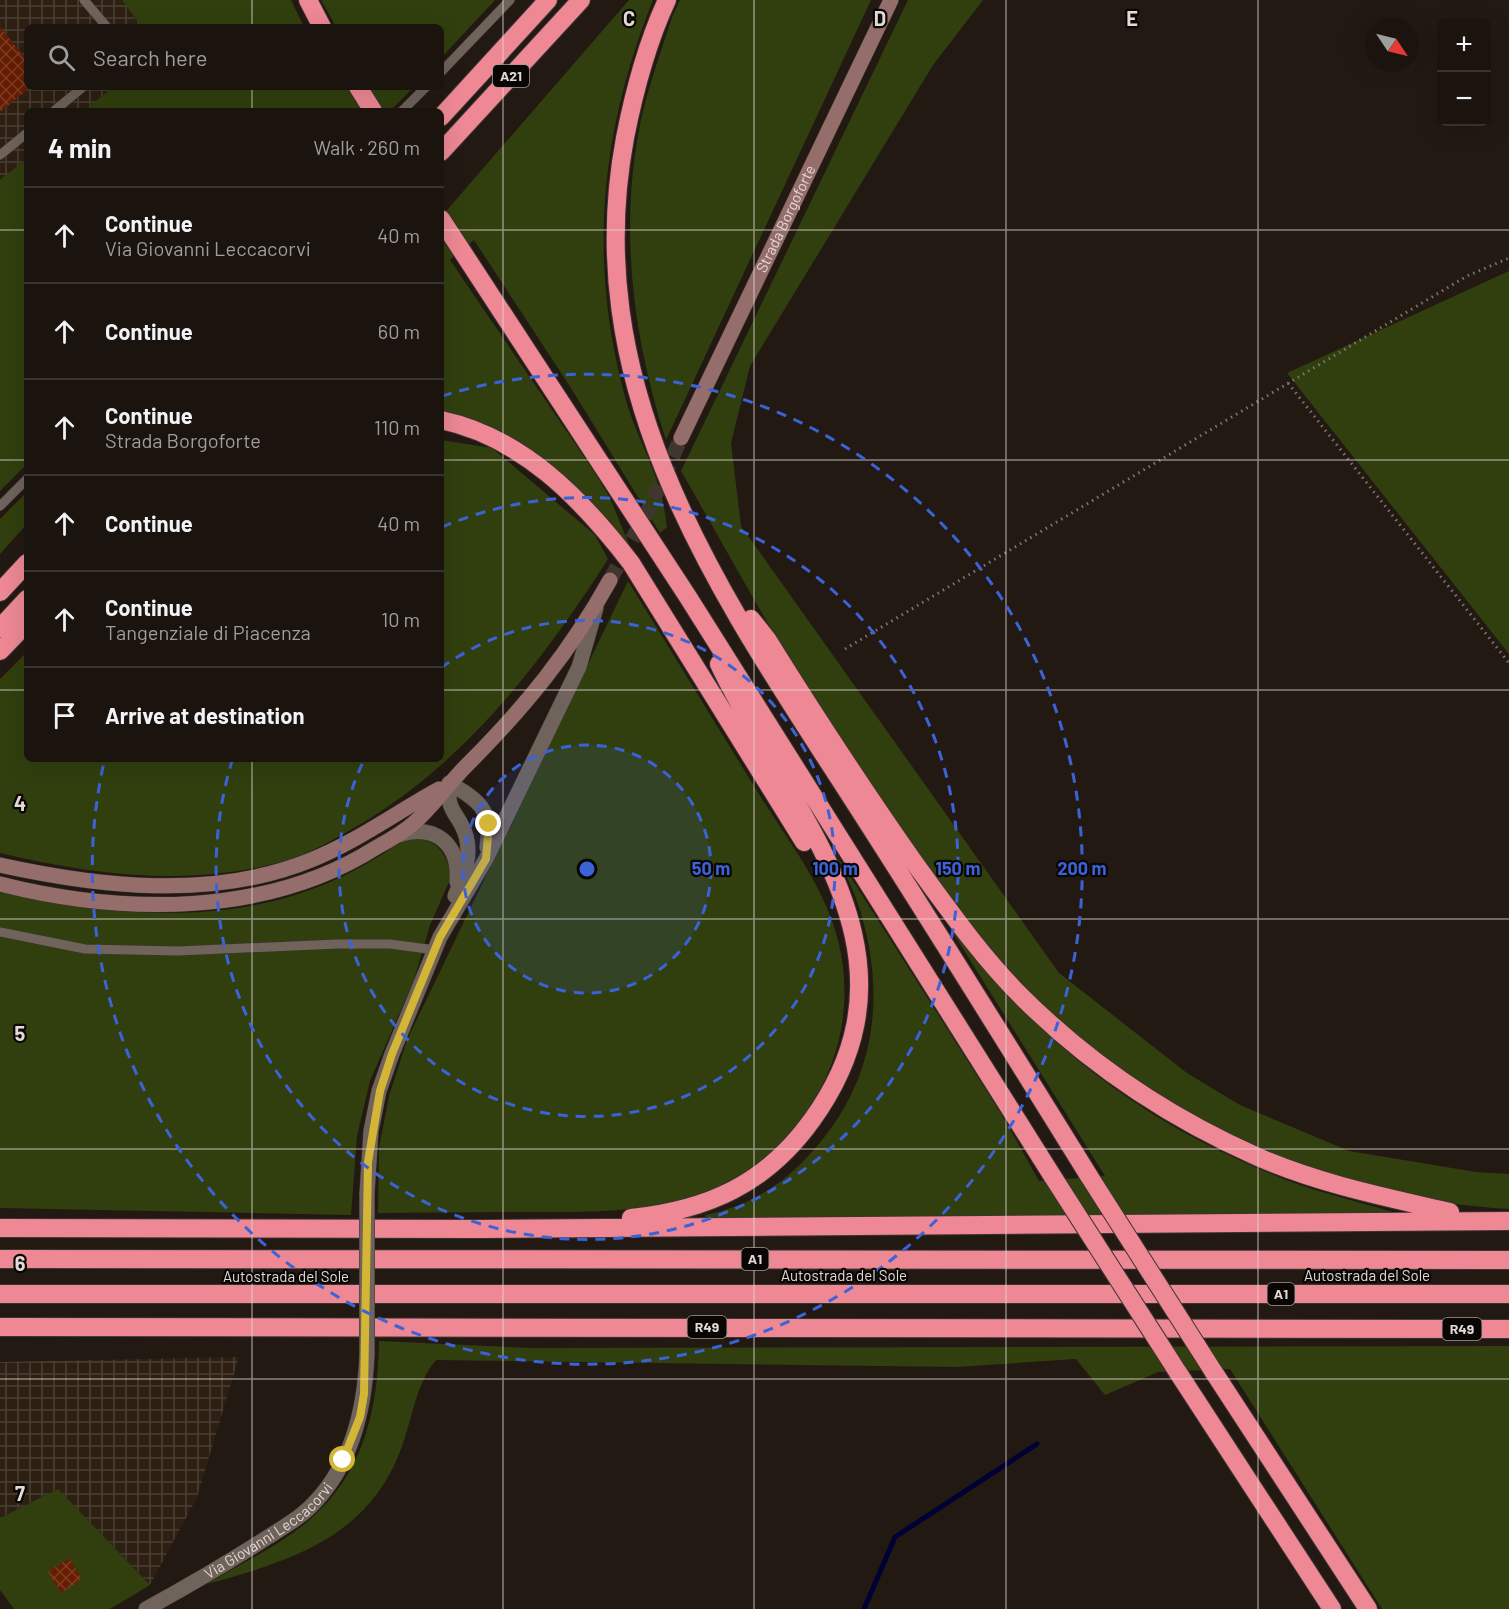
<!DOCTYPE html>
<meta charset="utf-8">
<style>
body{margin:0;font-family:Barlow,sans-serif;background:#27201c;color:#f1f3f6}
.controls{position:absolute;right:18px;top:18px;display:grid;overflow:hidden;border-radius:9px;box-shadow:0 6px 24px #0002}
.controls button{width:54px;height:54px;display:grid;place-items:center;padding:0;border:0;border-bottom:2px solid #38322e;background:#1a130e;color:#f1f3f6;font:30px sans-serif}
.compass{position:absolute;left:1365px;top:18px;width:54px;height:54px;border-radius:50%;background:#1a130e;box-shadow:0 6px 24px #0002;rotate:125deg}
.stop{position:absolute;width:18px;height:18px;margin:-14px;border:4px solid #d3b635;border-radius:50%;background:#fff}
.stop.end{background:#d3b635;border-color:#fff;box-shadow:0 2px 6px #0008}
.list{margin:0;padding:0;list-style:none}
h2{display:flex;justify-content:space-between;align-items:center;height:78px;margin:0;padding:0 24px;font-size:26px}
h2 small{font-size:20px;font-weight:400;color:#9f9e9e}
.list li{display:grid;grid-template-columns:39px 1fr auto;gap:18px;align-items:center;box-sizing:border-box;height:96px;padding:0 24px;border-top:2px solid #38322e}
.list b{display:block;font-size:22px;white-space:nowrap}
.list p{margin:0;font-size:20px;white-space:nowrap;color:#9f9e9e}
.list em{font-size:20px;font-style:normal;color:#9f9e9e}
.icon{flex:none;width:33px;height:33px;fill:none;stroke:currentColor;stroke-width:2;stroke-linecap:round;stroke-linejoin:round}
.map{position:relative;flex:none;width:1509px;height:1609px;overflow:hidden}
.search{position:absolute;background:#1a130e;box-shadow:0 6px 24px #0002;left:24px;top:24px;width:420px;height:66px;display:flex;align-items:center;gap:15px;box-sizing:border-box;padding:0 21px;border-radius:9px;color:#9f9e9e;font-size:22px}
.panel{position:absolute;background:#1a130e;box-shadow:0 6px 24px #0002;left:24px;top:108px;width:420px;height:654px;border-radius:9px}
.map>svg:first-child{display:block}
</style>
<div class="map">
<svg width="1509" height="1609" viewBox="0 0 1509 1609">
<defs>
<pattern id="industrial-grid" width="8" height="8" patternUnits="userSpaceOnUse" patternTransform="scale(1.5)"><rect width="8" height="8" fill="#2d2013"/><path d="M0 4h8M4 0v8" fill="none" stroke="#4b4035"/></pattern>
<pattern id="building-cross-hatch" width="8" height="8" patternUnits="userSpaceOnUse" patternTransform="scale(1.5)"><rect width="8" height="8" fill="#661d00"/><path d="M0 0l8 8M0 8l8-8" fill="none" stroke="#7c3d24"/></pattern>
</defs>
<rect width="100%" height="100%" fill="#231913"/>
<path fill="url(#industrial-grid)" d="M0,0H122L142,27H27V87H115L86,111H27V159L0,182Z
M239,1357L197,1497L150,1585L58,1489L0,1518V1362Z"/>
<path fill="#313f0e" d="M122,0H291L304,27H142Z
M321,0H495L441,58V27H336Z
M629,0H653C601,130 588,257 624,393C632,427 651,458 660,491C664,503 665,515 667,527L660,533L571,388L474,240L450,260L593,470L610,498L633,554C580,488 528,429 441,412V217Z
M680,0H871L666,440C634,341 620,238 638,135C645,95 660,55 672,17Z
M908,0H983L933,65L750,366L731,443L741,526L1059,973L1187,1073L1240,1105L1349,1151L1476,1172L1509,1174V1209C1340,1199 1173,1128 1050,1011C989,953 940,885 892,815C869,782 845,748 823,714C772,635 728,552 681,471Z
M113,87H414L390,111H84Z
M27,158V464L0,491V180Z
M1509,271V654L1287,373Z
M441,440L492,448L595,535L608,559C540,665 463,766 352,829C327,844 298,859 269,865C180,886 88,874 0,853V679L27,652V759H441Z
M27,492V524L0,554V519Z
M628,581C672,652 715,723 759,794C790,844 831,895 841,954C851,1010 839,1064 807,1111C776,1157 735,1188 680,1201C629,1213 579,1212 527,1212C477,1212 427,1213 378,1213L379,1148L389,1096L407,1040Z
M416,837C439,843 445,852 452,875L430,925L414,980L370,1081L357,1136L351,1215L0,1208V892C110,916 231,928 337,879C361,868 385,853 407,838Z
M834,851L1002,1115L1039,1181L1105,1176L950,928C1047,1051 1153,1131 1300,1185C1332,1196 1364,1203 1396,1213V1216L705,1218V1215C747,1207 781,1186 809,1155C877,1083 888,993 857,901C851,884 842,867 834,851Z
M379,1341L532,1348L1509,1346V1609H1382L1230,1369L1158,1372L1105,1395L1076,1359L957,1367L436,1360C416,1383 412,1420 401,1449C368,1538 290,1561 207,1584C243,1562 288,1542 318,1512C366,1466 378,1404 379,1341Z
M58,1489L150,1585L110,1609H14L0,1590V1518Z"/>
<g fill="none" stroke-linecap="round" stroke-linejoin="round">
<path stroke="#000035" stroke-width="5" d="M864,1609L895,1537L1037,1444"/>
</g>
<path fill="url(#building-cross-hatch)" d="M0,27L27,60V90L0,112Z
M69,1558L82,1579L61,1593L48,1572Z"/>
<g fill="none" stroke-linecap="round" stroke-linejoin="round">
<path stroke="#403630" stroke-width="15" stroke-dasharray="15 8" stroke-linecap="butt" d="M610,580L651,505L681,438"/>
<defs>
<path id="service" d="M84,0L107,27
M441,72L510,0
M54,111L83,87
M402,111L426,87
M0,155L27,133
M0,506L27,479
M0,932L85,949L178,951L337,944H390L435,950"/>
<g id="tertiary">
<path d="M399,835C435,823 460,844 457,882"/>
<path d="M455,896C463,877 472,858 466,836C459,812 446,814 449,783C479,800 493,810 487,847"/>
<path d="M367,1193L371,1131L379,1091L392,1054L440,937L486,859L579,667L596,608"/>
<path id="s1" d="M146,1609C188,1586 229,1562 268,1537C285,1526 303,1516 316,1501C353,1461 365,1407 367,1354"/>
</g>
<g id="secondary">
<path id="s2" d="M681,438L891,0"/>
<path d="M0,865C100,887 213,900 311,860C356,842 397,812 439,789"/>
<path d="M0,884C123,915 267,917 377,847C390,840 404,832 415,822C434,805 449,783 467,765C525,707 570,652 610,580"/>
</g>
<path id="motorway" d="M308,0L322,27
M667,0C647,43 634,92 625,138C576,399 729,606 862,814C939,934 1014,1055 1089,1176
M358,87L373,111
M441,117L548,0
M441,152L581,0
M441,219L688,597L1053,1177
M441,420C522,437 582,499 631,563L804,842
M0,592L27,563
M751,619L767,639C815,716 864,791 916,865C949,910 981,956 1021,996C1089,1064 1170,1118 1258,1157C1320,1184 1385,1197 1450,1212
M0,628L27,599
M0,651L27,623
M631,1218C708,1210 766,1184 812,1120C934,950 789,814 719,664
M0,1228L483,1229L1509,1221
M0,1259L1509,1260
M0,1294H1509
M0,1327L1509,1329
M1177,1371L1332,1609
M1213,1371L1368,1609"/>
</defs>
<use href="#service" stroke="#3b3431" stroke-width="10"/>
<use href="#tertiary" stroke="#3b3431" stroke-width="16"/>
<use href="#secondary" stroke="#3b3431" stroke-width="16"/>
<use href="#motorway" stroke="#3b3431" stroke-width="20"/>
<path stroke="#807671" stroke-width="3" stroke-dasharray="1.5 4.5" stroke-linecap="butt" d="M1288,383L1509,663
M845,649L1467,276L1509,258"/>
<use href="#service" stroke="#6f635b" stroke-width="9"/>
<use href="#tertiary" stroke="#6f635b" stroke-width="15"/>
<use href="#secondary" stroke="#956e6c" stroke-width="15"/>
<use href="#motorway" stroke="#ed8894" stroke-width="18"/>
<defs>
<path id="tertiary-bridge" d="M367,1193V1354"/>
<path id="motorway-bridge" d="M1089,1176L1213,1371
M1053,1177L1177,1371"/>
</defs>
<use href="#tertiary-bridge" stroke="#3b3431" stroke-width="16" stroke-linecap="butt"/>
<use href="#motorway-bridge" stroke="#3b3431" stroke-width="20" stroke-linecap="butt"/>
<use href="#tertiary-bridge" stroke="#6f635b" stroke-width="15"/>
<use href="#motorway-bridge" stroke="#ed8894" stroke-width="18"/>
</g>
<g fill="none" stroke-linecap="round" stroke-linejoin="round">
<path stroke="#d3b635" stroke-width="8" d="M343,1460L360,1417L364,1394L368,1162L380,1091L392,1054L440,937L486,859L489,824"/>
</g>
<path fill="none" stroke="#e2dad6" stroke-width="1.5" stroke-opacity="0.55" d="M252,0V27M503,0V1609M754,0V1609M1006,0V1609M1258,0V1609M252,87V111M0,230H27M441,230H1509M0,460H27M441,460H1509M0,690H27M441,690H1509M252,759V1609M0,919H1509M0,1149H1509M0,1379H1509"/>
<circle cx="587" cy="869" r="124" fill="#3b63d8" fill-opacity=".12"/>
<g fill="none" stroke="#3b63d8" stroke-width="3" stroke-dasharray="10 8">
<circle cx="587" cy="869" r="124"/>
<path d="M441 668A248 248 0 1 1 364 760"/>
<path d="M442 527A371 371 0 1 1 232 761"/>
<path d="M442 396A495 495 0 1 1 104 762"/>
</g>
<g text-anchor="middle" stroke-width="4.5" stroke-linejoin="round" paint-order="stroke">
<g fill="#090604" stroke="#a19a97" stroke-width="1.5">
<rect x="493" y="65" width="36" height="22" rx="4.5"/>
<rect x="741.5" y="1248" width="27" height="22" rx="4.5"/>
<rect x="1267.5" y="1283" width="27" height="22" rx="4.5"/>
<rect x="687.5" y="1316" width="39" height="22" rx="4.5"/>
<rect x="1442.5" y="1318" width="39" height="22" rx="4.5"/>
</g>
<g font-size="14" font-weight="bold" fill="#e2dad6">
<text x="511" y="81">A21</text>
<text x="755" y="1264">A1</text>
<text x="1281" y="1299">A1</text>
<text x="707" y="1332">R49</text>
<text x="1462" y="1334">R49</text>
</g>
<g font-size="15" fill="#e2dad6" stroke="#090604">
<text dy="5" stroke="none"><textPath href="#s2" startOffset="243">Strada Borgoforte</textPath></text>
<text x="844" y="1281">Autostrada del Sole</text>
<text x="1367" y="1281">Autostrada del Sole</text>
<text x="286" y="1282">Autostrada del Sole</text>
<text dy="5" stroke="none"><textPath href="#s1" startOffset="146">Via Giovanni Leccacorvi</textPath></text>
</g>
</g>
<g font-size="20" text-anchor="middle" font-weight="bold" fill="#e2dad6" stroke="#090604" stroke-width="4.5" stroke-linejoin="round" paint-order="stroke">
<text x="629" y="26">C</text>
<text x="880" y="26">D</text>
<text x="1132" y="26">E</text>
<text x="20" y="811">4</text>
<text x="20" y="1041">5</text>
<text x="20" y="1271">6</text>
<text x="20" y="1501">7</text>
</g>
<circle cx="587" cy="869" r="9" fill="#3b63d8" stroke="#090604" stroke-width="3"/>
<g font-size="18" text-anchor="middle" font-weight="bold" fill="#3b63d8" stroke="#090604" stroke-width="4.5" stroke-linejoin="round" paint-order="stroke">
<text x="711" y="875">50 m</text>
<text x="835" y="875">100 m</text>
<text x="958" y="875">150 m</text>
<text x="1082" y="875">200 m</text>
</g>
</svg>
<div class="controls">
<button>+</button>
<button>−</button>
</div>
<svg class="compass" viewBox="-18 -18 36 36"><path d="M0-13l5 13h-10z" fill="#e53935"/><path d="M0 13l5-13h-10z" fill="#9f9e9e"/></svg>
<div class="stop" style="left:343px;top:1460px"></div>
<div class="stop end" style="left:489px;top:824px"></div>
<div class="search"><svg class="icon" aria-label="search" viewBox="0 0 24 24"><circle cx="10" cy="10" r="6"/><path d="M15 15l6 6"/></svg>Search here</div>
<section class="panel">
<h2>4 min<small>Walk · 260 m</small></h2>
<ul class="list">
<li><svg class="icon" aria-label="ahead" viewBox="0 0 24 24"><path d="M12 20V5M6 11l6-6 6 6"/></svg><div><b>Continue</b><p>Via Giovanni Leccacorvi</p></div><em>40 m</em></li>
<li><svg class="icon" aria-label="ahead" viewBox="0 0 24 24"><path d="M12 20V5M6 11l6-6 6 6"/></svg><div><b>Continue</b></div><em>60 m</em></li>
<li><svg class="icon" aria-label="ahead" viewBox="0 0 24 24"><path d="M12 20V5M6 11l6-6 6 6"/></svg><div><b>Continue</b><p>Strada Borgoforte</p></div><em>110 m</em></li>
<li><svg class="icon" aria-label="ahead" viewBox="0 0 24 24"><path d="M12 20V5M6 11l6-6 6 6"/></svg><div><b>Continue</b></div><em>40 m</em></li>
<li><svg class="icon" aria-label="ahead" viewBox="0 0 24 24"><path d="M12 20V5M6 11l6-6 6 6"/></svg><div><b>Continue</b><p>Tangenziale di Piacenza</p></div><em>10 m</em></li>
<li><svg class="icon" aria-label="arrive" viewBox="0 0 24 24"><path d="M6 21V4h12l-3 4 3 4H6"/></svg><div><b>Arrive at destination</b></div></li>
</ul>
</section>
</div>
